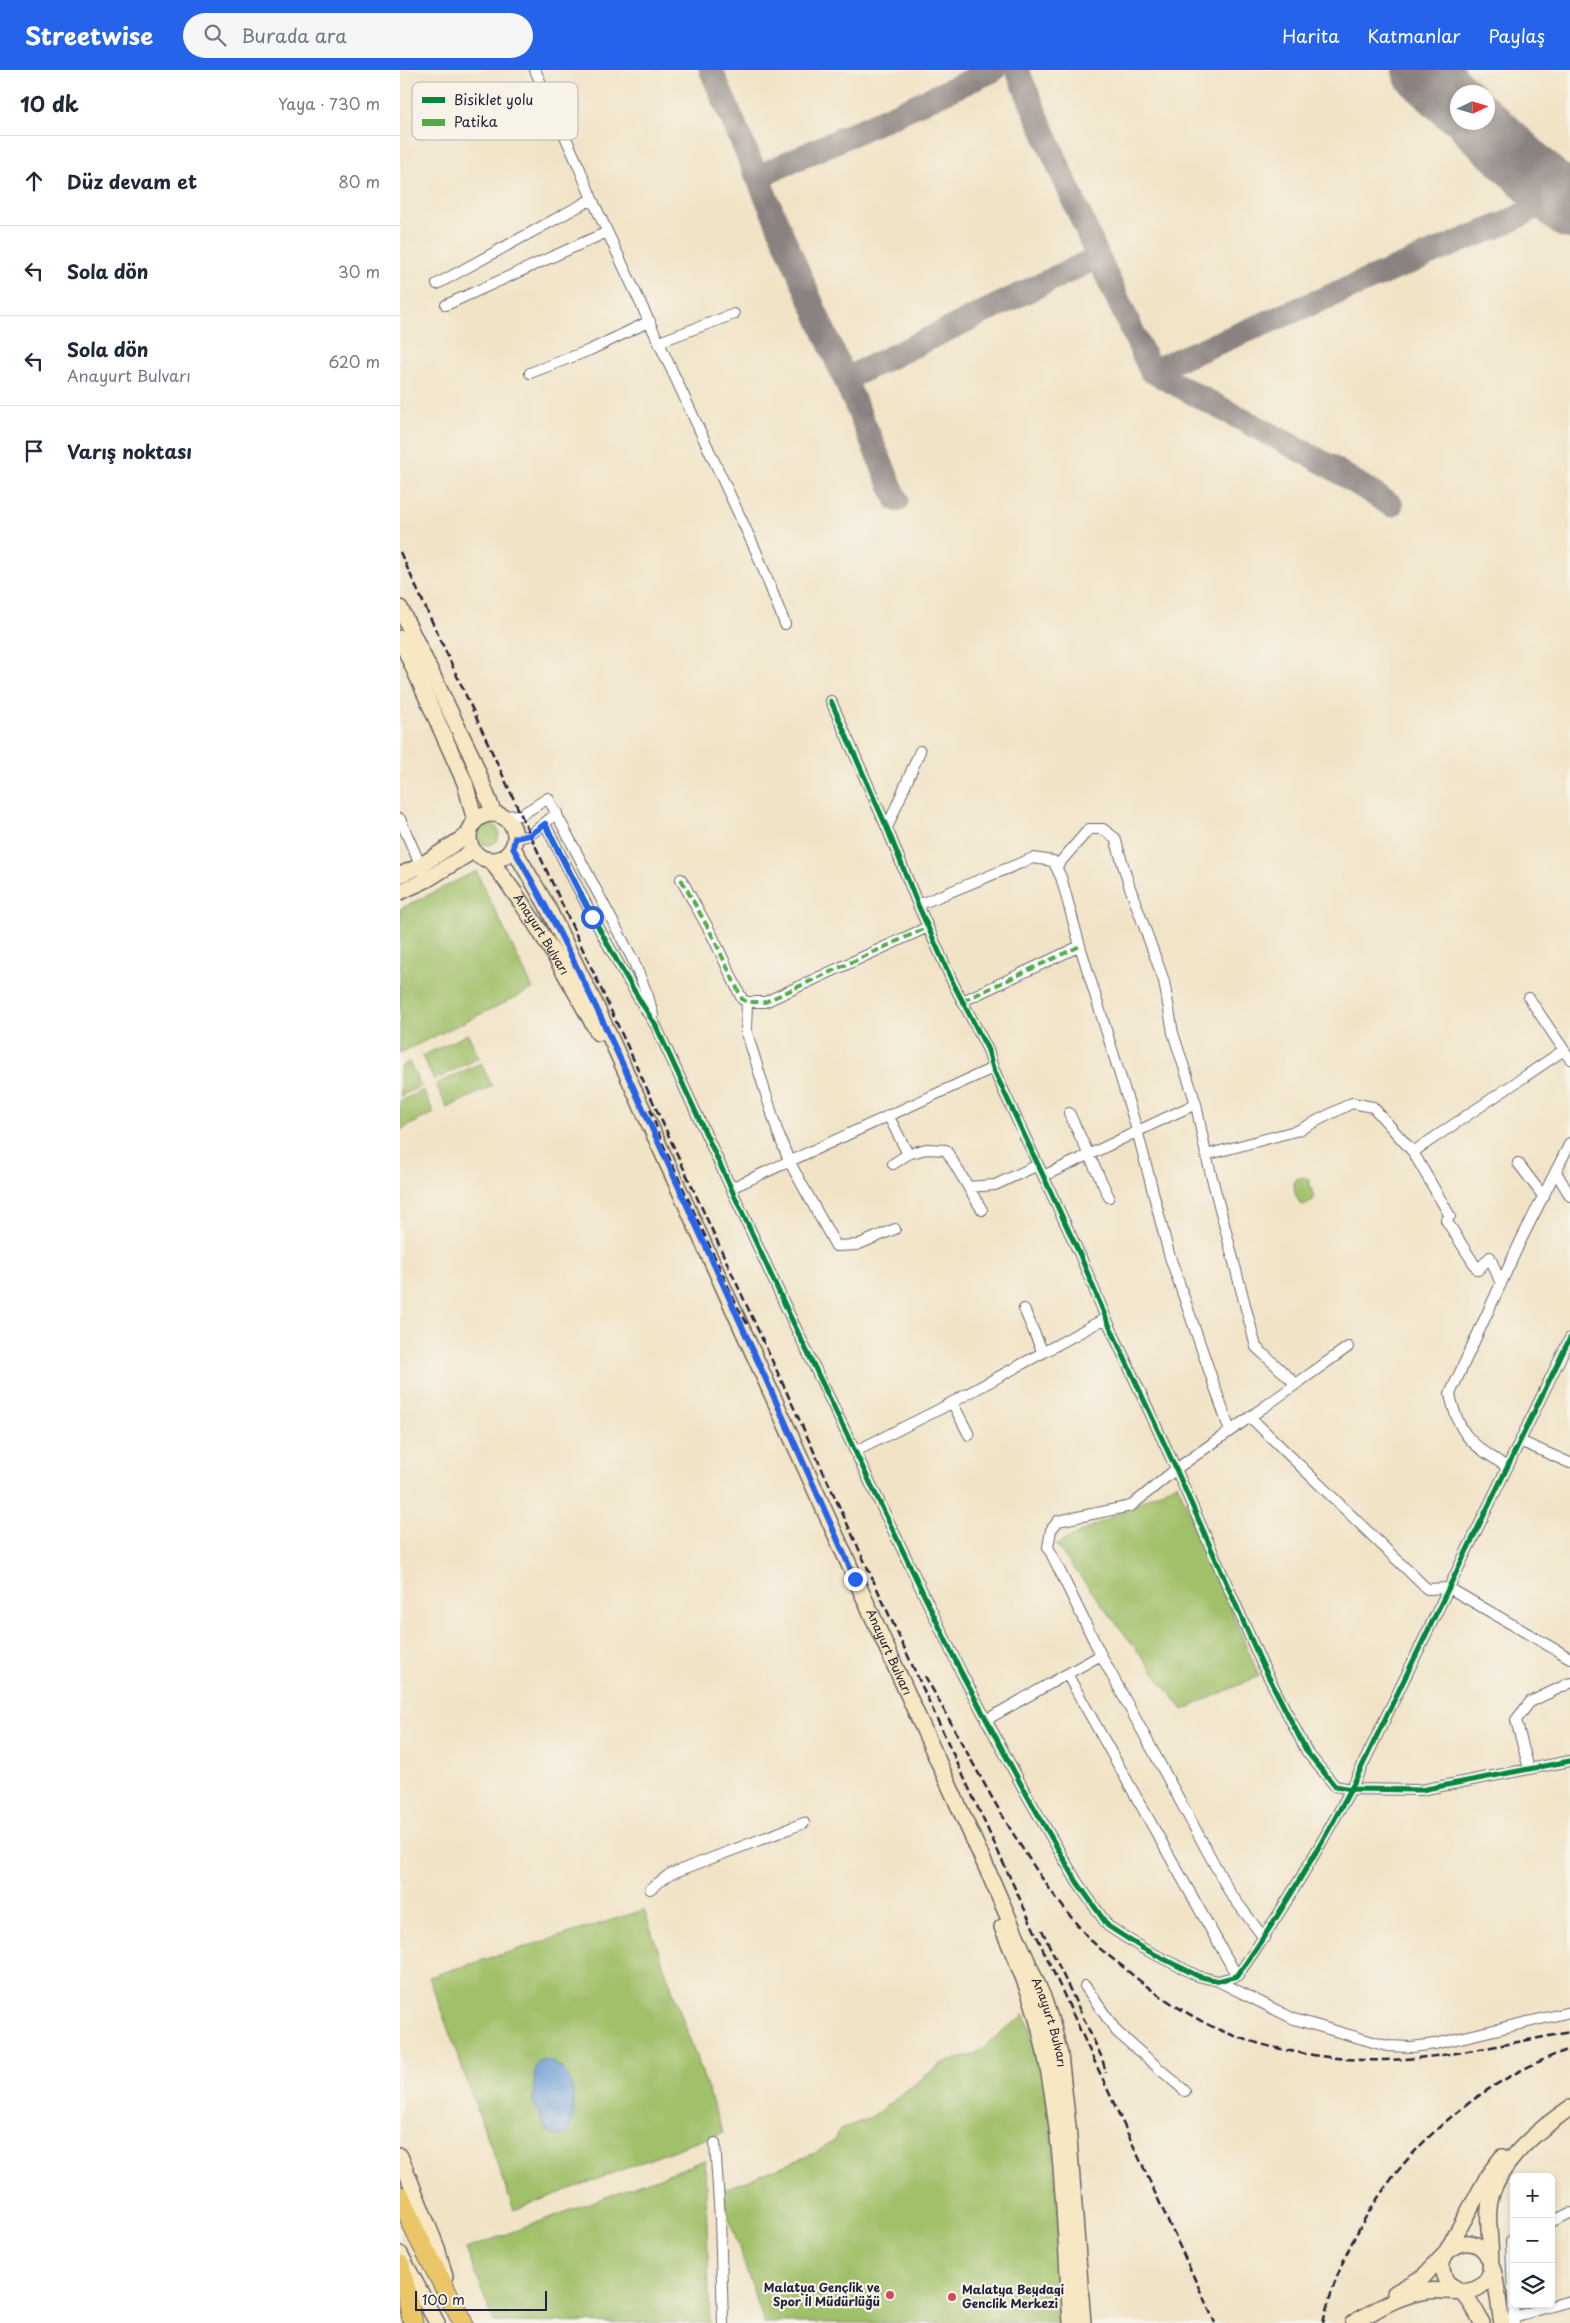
<!DOCTYPE html>
<html lang="tr">
<meta charset="utf-8">
<style>
body{margin:0;font-family:"Playpen Sans",sans-serif;background:#f6f6f7;color:#1f2937}
.controls{position:absolute;right:15px;bottom:15px;display:grid;overflow:hidden;border-radius:8px;box-shadow:0 2px 8px #0003}
.controls button{width:45px;height:45px;display:grid;place-items:center;padding:0;border:0;border-bottom:1px solid #e0e1e3;background:#fff;color:#1f2937;font:25px sans-serif}
.compass{position:absolute;left:1050px;top:15px;width:45px;height:45px;border-radius:50%;background:#fff;box-shadow:0 2px 8px #0003;rotate:86deg}
.scale{position:absolute;left:15px;bottom:12px;width:132px;box-sizing:border-box;padding-left:5px;border:2px solid #22223b;border-top:0;font-size:14px;line-height:18px;white-space:nowrap;color:#22223b;-webkit-text-stroke:4px #f7f3e8;paint-order:stroke}
.stop{position:absolute;width:15px;height:15px;margin:-11px;border:4px solid #2563eb;border-radius:50%;background:#fff}
.stop.end{background:#2563eb;border-color:#fff;box-shadow:0 1px 5px #0008}
.list{margin:0;padding:0;list-style:none}
h2{display:flex;justify-content:space-between;align-items:center;height:65px;margin:0;padding:0 20px;font-size:21px}
h2 small{font-size:16px;font-weight:400;color:#747a83}
.list li{display:grid;grid-template-columns:32px 1fr auto;gap:15px;align-items:center;box-sizing:border-box;height:90px;padding:0 20px;border-top:1px solid #e0e1e3}
.list b{display:block;font-size:19px;white-space:nowrap}
.list p{margin:0;font-size:16px;white-space:nowrap;color:#747a83}
.list em{font-size:16px;font-style:normal;color:#747a83}
.icon{flex:none;width:28px;height:28px;fill:none;stroke:currentColor;stroke-width:2;stroke-linecap:round;stroke-linejoin:round}
.map{position:relative;flex:none;width:1170px;height:2253px;overflow:hidden}
header{display:flex;align-items:center;gap:30px;box-sizing:border-box;height:70px;padding:0 25px;background:#2563eb;color:#fff}
header strong{font-size:24px}
nav{display:flex;gap:28px;margin-inline-start:auto;font-size:18px}
.search{width:350px;height:45px;background:#f6f6f7;display:flex;align-items:center;gap:12px;box-sizing:border-box;padding:0 18px;border-radius:28px;color:#747a83;font-size:19px}
main{display:flex}
aside{flex:1;background:#fff}
.map>svg:first-child{display:block}
</style>
<header>
<strong>Streetwise</strong>
<div class="search"><svg class="icon" aria-label="search" viewBox="0 0 24 24"><circle cx="10" cy="10" r="6"/><path d="M15 15l6 6"/></svg>Burada ara</div>
<nav><a>Harita</a><a>Katmanlar</a><a>Paylaş</a></nav>
</header>
<main>
<aside>
<h2>10 dk<small>Yaya · 730 m</small></h2>
<ul class="list">
<li><svg class="icon" aria-label="ahead" viewBox="0 0 24 24"><path d="M12 20V5M6 11l6-6 6 6"/></svg><div><b>Düz devam et</b></div><em>80 m</em></li>
<li><svg class="icon" aria-label="left" viewBox="0 0 24 24"><path d="M17 20v-9H6M10 6l-5 5 5 5"/></svg><div><b>Sola dön</b></div><em>30 m</em></li>
<li><svg class="icon" aria-label="left" viewBox="0 0 24 24"><path d="M17 20v-9H6M10 6l-5 5 5 5"/></svg><div><b>Sola dön</b><p>Anayurt Bulvarı</p></div><em>620 m</em></li>
<li><svg class="icon" aria-label="arrive" viewBox="0 0 24 24"><path d="M6 21V4h12l-3 4 3 4H6"/></svg><div><b>Varış noktası</b></div></li>
</ul>
</aside>
<div class="map">
<svg width="1170" height="2253" viewBox="0 0 1170 2253">
<rect width="100%" height="100%" fill="#f7f3e8"/>
<filter id="ink" filterUnits="userSpaceOnUse"><feTurbulence type="fractalNoise" baseFrequency=".02" numOctaves="2"/><feDisplacementMap in="SourceGraphic" scale="10" xChannelSelector="R" yChannelSelector="G"/><feConvolveMatrix kernelMatrix="1 2 1 2 8 2 1 2 1" color-interpolation-filters="sRGB"/></filter>
<filter id="wash" filterUnits="userSpaceOnUse"><feTurbulence type="fractalNoise" baseFrequency=".0096" numOctaves="4" result="noise"/><feDisplacementMap in="SourceGraphic" scale="20" xChannelSelector="R" yChannelSelector="G"/><feGaussianBlur stdDeviation="1.12" result="paint"/><feColorMatrix in="noise" values="0 0 0 0 0 0 0 0 0 0 0 0 0 0 0 0 0 1.4 0 .05"/><feComposite in="paint" operator="in"/></filter>
<g filter="url(#wash)">
<rect width="100%" height="100%" fill="#f1e3c6"/>
<path fill="#a0c069" stroke="#617152" d="M77 764a11 11 0 1 1 22 0a11 11 0 1 1-22 0Z
M76,801L133,919L0,983V839Z
M68,964L79,988L34,1010L22,986Z
M9,992L21,1016L0,1026V997Z
M81,993L92,1016L47,1038L36,1014Z
M23,1020L34,1043L0,1060V1031Z
M906,1107L909,1110L914,1128L912,1132L902,1135C896,1130 892,1117 895,1109Z
M777,1413L859,1606L783,1640L656,1475Z
M244,1840L323,2062L114,2140L29,1907Z
M625,1944L648,2015L661,2174L663,2253H364L320,2121L415,2083L434,2071L440,2060L473,2046L542,1993L573,1985Z
M305,2090L310,2253L94,2252L66,2179Z"/>
<path fill="#6e9dd7" stroke="#486089" d="M145,1990C177,1996 179,2038 168,2063L157,2067L147,2062L133,2031L135,2000L139,1992Z"/>
<g fill="none" stroke-linecap="round" stroke-linejoin="round">
<path stroke="#8a8280" stroke-width="24" d="M311,0L497,430
M617,0L698,187L751,301L928,395L991,435
M357,107L594,0
M751,301L1073,166C1112,152 1141,138 1170,107
M445,309L698,187"/>
<path stroke="#8a8280" stroke-width="60" d="M1022,0L1058,34
M1078,52L1170,139"/>
</g>
</g>
<g filter="url(#ink)">
<g fill="none" stroke-linecap="round" stroke-linejoin="round">
<defs>
<path id="street" d="M135,0L179,97L192,129L356,481L385,554
M37,214L192,129
M46,235L207,162
M259,272L334,244
M130,303L190,280L250,251
M431,631L487,758L518,835L553,913L588,980L593,998L680,1185L706,1248L776,1399L862,1594L907,1682L935,1716L951,1719L1021,1720L1170,1691
M103,746L121,745L148,728L233,890L248,926L253,945
M0,749L23,801
M145,754C180,822 214,891 256,956L391,1248L562,1604L624,1720L677,1812L708,1856L742,1878L798,1906L818,1911L837,1906C879,1847 916,1784 951,1719L1170,1268
M487,758L520,681
M115,769L130,765L157,743
M656,797L689,759H703L715,768L729,815L764,911L773,963L796,1034L806,1085L856,1277L896,1314
M281,809L313,867L342,929L347,932H365L528,857
M518,835L633,788L653,791L661,807L680,876L737,1060L769,1184L830,1361
M1129,928L1170,989
M563,931L680,876
M347,932L346,960L378,1063L389,1091L436,1176L457,1175L495,1159
M669,1043L709,1127
M488,1045L508,1084L526,1079L546,1080L582,1140
M1013,1082L1164,980
M806,1085L899,1060L952,1033L973,1037L1013,1082L1050,1146L1046,1150L1078,1200L1090,1187L1101,1214
M1118,1093L1144,1127
M493,1094L508,1084
M1156,1102L1170,1126
M643,1106C695,1083 744,1057 796,1034
M568,1117L595,1115L638,1095
M331,1118L593,998
M624,1239L643,1283
M552,1332L569,1365
M850,1347L948,1277
M1120,1371L1170,1393
M456,1381L540,1339L706,1248
M1107,1397C1072,1374 1059,1367 1050,1324L1121,1170L1170,1073
M701,1585L667,1604L837,1906
M586,1650L667,1604
M1129,1699L1116,1650L1130,1632L1170,1613
M250,1819L270,1804L404,1753
M864,1868L830,1823L701,1585L648,1477L651,1460L658,1451L731,1436L776,1399L850,1347L1027,1519L1049,1518L1170,1588
M818,1911L894,1949L987,1976L1012,1977L1035,1974L1170,1942
M685,1916L717,1962L785,2021
M315,2073L320,2148L323,2253
M1151,2152L1170,2143
M1114,2169L1111,2171L1114,2253
M1113,2247L1170,2231"/>
<g id="secondary">
<path d="M0,538L72,687L94,744"/>
<path d="M0,568L65,713L75,751"/>
<circle cx="92" cy="767" r="23"/>
<path id="s1" d="M113,778L146,834L195,934L587,1799L643,1927L653,1957L660,1985L668,2056L683,2253"/>
<path id="s2" d="M91,791C134,846 165,902 198,963"/>
<path d="M0,805L20,796L69,764"/>
<path d="M0,822L26,810L73,781"/>
<path d="M602,1857C614,1886 628,1914 636,1945C663,2044 664,2151 671,2253"/>
<path d="M0,2086L37,2178L45,2207"/>
<path d="M0,2184L37,2253"/>
<path d="M995,2223L1023,2207L1045,2184L1089,2104L1102,2087"/>
<path d="M953,2253C976,2240 999,2225 1026,2221C1043,2218 1067,2227 1081,2216C1086,2212 1090,2206 1090,2200C1094,2170 1081,2144 1096,2113C1111,2082 1142,2057 1170,2038"/>
<path d="M1082,2253C1077,2243 1069,2228 1060,2221C1054,2216 1047,2216 1044,2206C1032,2179 1073,2159 1087,2185C1097,2202 1098,2234 1102,2253"/>
</g>
<path id="highway" d="M0,2126L16,2163L63,2253
M0,2195L13,2253"/>
</defs>
<use href="#street" stroke="#6a666c" stroke-width="12"/>
<use href="#secondary" stroke="#6a666c" stroke-width="18"/>
<use href="#highway" stroke="#6a666c" stroke-width="21"/>
<use href="#street" stroke="#fff" stroke-width="10"/>
<use href="#secondary" stroke="#f7e8c3" stroke-width="15"/>
<use href="#highway" stroke="#eac669" stroke-width="19"/>
<path stroke="#22223b" stroke-width="2.5" stroke-dasharray="8 4" stroke-linecap="butt" d="M0,482L815,2253
M250,1039L261,1070L338,1238L349,1257
M525,1606C575,1694 619,1789 687,1866C697,1877 710,1887 722,1896C748,1919 777,1938 807,1954C853,1978 934,1992 985,1990C1048,1988 1109,1973 1170,1962
M642,1860L702,1988L706,2003
M923,2253C953,2126 1047,2023 1170,1979"/>
<path stroke="#53aa46" stroke-width="4" stroke-dasharray="8 4" stroke-linecap="butt" d="M281,809L313,867L342,929L347,932H365L528,857
M563,931L680,876"/>
<defs>
<path id="cycleway" d="M431,631L487,758L518,835L553,913L588,980L593,998L680,1185L706,1248L776,1399L862,1594L907,1682L935,1716L951,1719L1021,1720L1170,1691
M145,754C180,822 214,891 256,956L391,1248L562,1604L624,1720L677,1812L708,1856L742,1878L798,1906L818,1911L837,1906C879,1847 916,1784 951,1719L1170,1268"/>
</defs>
<use href="#cycleway" stroke="#f7f3e8" stroke-width="8"/>
<use href="#cycleway" stroke="#00873e" stroke-width="5"/>
</g>
</g>
<g fill="none" stroke-linecap="round" stroke-linejoin="round" filter="url(#ink)">
<path stroke="#2563eb" stroke-width="6" d="M192,847L145,754L130,765L115,768L113,778C171,877 217,982 265,1087C329,1227 393,1368 455,1509"/>
</g>
<g fill="#d1495b" stroke="#f7f3e8" stroke-width="2">
<circle cx="490" cy="2225" r="5"/>
<circle cx="552" cy="2227" r="5"/>
</g>
<g text-anchor="middle" stroke-width="4.5" stroke-linejoin="round" paint-order="stroke">
<g font-size="12" fill="#22223b" stroke="#f7f3e8">
<text dy="4" stroke="none"><textPath href="#s2" startOffset="89">Anayurt Bulvarı</textPath></text>
<text dy="4" stroke="none"><textPath href="#s1" startOffset="888">Anayurt Bulvarı</textPath></text>
<text dy="4" stroke="none"><textPath href="#s1" startOffset="1292">Anayurt Bulvarı</textPath></text>
</g>
<g font-size="12" font-weight="bold" fill="#22223b" stroke="#f7f3e8" text-anchor="end">
<text x="480" y="2222">Malatya Gençlik ve<tspan x="480" dy="14">Spor İl Müdürlüğü</tspan></text>
<text x="562" y="2224" text-anchor="start">Malatya Beydagi<tspan x="562" dy="14">Genclik Merkezi</tspan></text>
</g>
</g>
<rect x="12" y="12" width="166" height="58" rx="8" fill="#f7f3e8" stroke="#b7b4b4" stroke-width="1"/>
<rect x="22" y="27" width="23" height="6" fill="#00873e"/>
<rect x="22" y="49" width="23" height="7" fill="#53aa46"/>
<g font-size="14" fill="#22223b">
<text x="54" y="35">Bisiklet yolu</text>
<text x="54" y="57">Patika</text>
</g>
</svg>
<div class="controls">
<button>+</button>
<button>−</button>
<button><svg class="icon" aria-label="layers" viewBox="0 0 24 24"><path d="M12 4l9 5-9 5-9-5zM3 14l9 5 9-5"/></svg></button>
</div>
<svg class="compass" viewBox="-18 -18 36 36"><path d="M0-13l5 13h-10z" fill="#e53935"/><path d="M0 13l5-13h-10z" fill="#747a83"/></svg>
<div class="scale">100 m</div>
<div class="stop" style="left:192px;top:847px"></div>
<div class="stop end" style="left:455px;top:1509px"></div>
</div>
</main>
